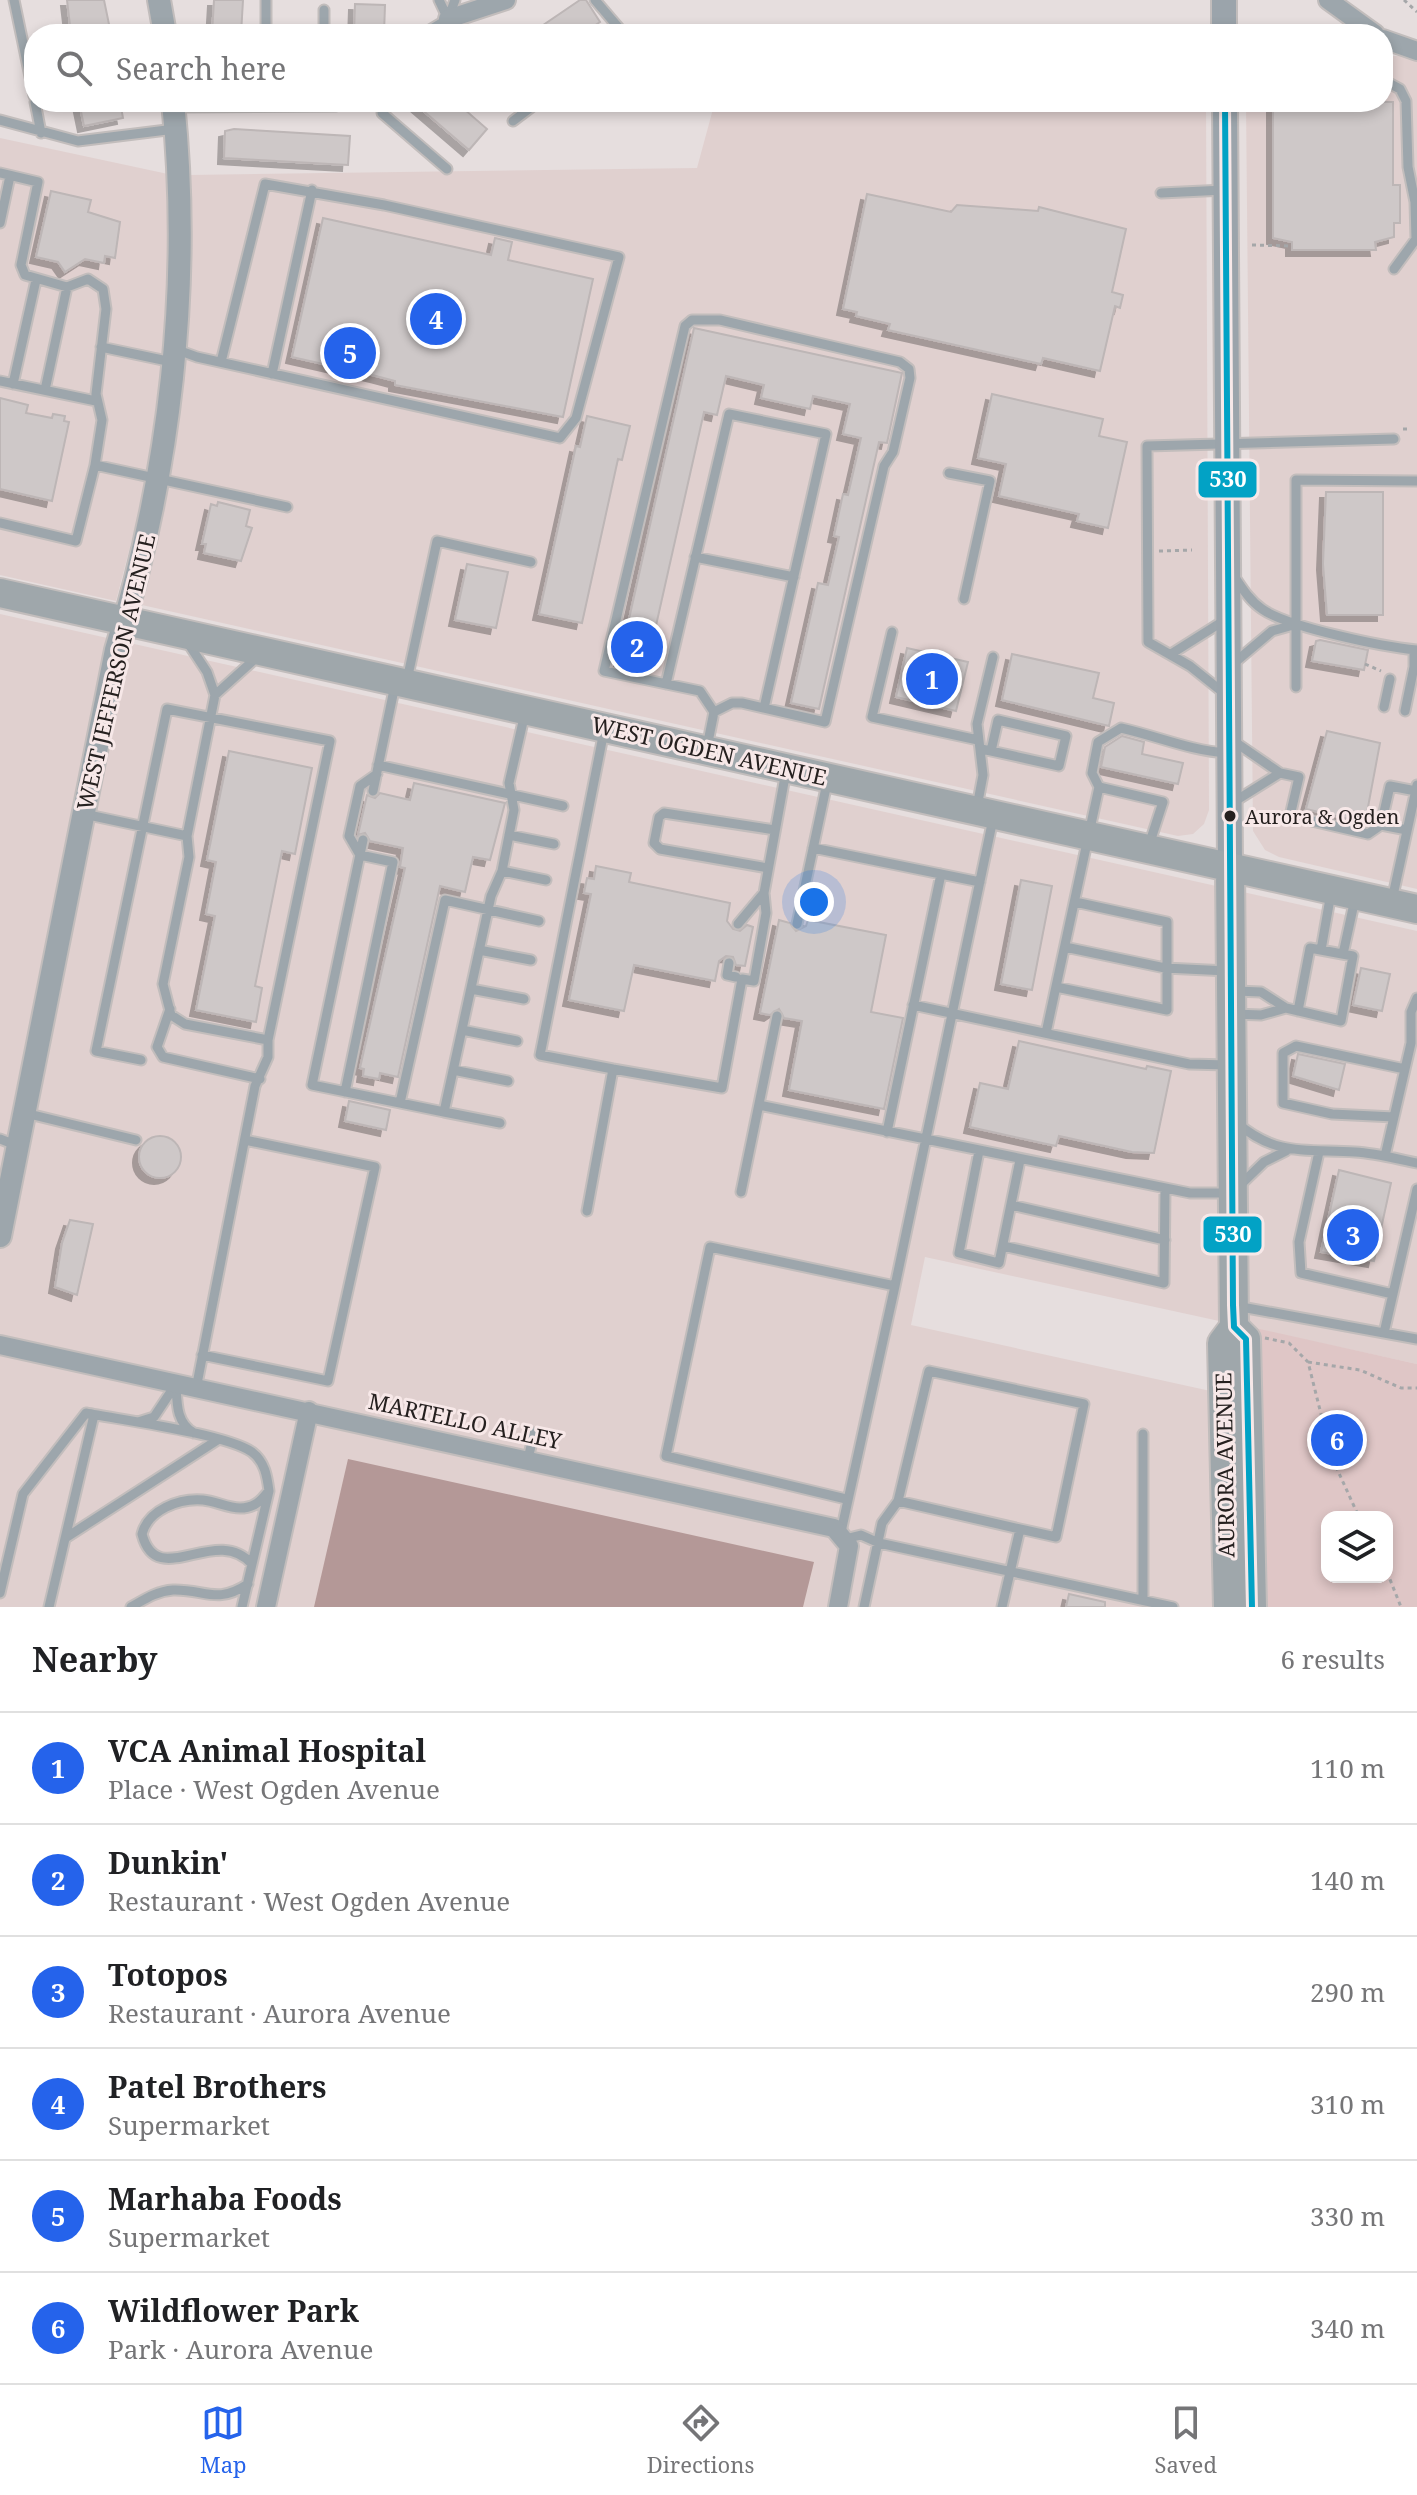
<!DOCTYPE html>
<meta charset="utf-8">
<style>
body{margin:0;font-family:"Noto Serif",serif;background:#f2f2f2;color:#202124}
.controls{position:absolute;right:24px;bottom:24px;display:grid;overflow:hidden;border-radius:16px;box-shadow:0 4px 12px #0003}
.controls button{width:72px;height:72px;display:grid;place-items:center;padding:0;border:0;border-bottom:2px solid #e0e0e0;background:#fff;color:#202124;font:40px sans-serif}
.you{position:absolute;left:814px;top:902px;width:28px;height:28px;margin:-20px;border:6px solid #fff;border-radius:50%;background:#1a73e8;box-shadow:0 0 0 12px #1a73e833}
.badge{display:grid;place-items:center;width:52px;height:52px;border-radius:50%;background:#2563eb;color:#fff;font-size:26px;font-weight:700}
.pin{position:absolute;translate:-50% -50%;border:4px solid #fff;box-shadow:0 2px 8px #0006}
.list{margin:0;padding:0;list-style:none}
h2{display:flex;justify-content:space-between;align-items:center;height:104px;margin:0;padding:0 32px;font-size:34px}
h2 small{font-size:26px;font-weight:400;color:#757577}
.list li{display:grid;grid-template-columns:52px 1fr auto;gap:24px;align-items:center;box-sizing:border-box;height:112px;padding:0 32px;border-top:2px solid #e0e0e0}
.list b{display:block;font-size:30px;white-space:nowrap}
.list p{margin:0;font-size:26px;white-space:nowrap;color:#757577}
.list em{font-size:26px;font-style:normal;color:#757577}
.icon{flex:none;width:44px;height:44px;fill:none;stroke:currentColor;stroke-width:2;stroke-linecap:round;stroke-linejoin:round}
.map{position:relative;flex:none;width:1417px;height:1607px;overflow:hidden}
.search{position:absolute;background:#fff;box-shadow:0 4px 12px #0003;left:24px;right:24px;top:24px;height:88px;display:flex;align-items:center;gap:20px;box-sizing:border-box;padding:0 28px;border-radius:32px;color:#757577;font-size:30px}
.sheet{height:776px;background:#fff}
nav{display:flex;justify-content:space-around;align-items:center;box-sizing:border-box;height:112px;border-top:2px solid #e0e0e0;background:#fff;font-size:22px;color:#757577}
nav a{display:grid;justify-items:center;gap:4px}
nav .on{color:#2563eb}
.map>svg:first-child{display:block}
</style>
<div class="map">
<svg width="1417" height="1607" viewBox="0 0 1417 1607">
<defs>
<filter id="shadow"><feDropShadow dx="-6" dy="6" stdDeviation="0" flood-color="#0004"/></filter>
</defs>
<rect width="100%" height="100%" fill="#e6dede"/>
<path fill="#e0d0cf" d="M1383,56H1417V889L1279,857L1265,850L1253,831L1246,102H1383Z
M930,102H1206L1209,810L1204,824L1193,834L1178,836L142,605L174,459L189,331V175L697,168L713,109Z
M0,138L168,174L171,237L160,375L144,493L116,601L0,575Z
M0,614L1417,931V1364L925,1257L911,1325L1215,1392L1219,1607H0Z"/>
<path fill="#dfc6c6" fill-rule="evenodd" d="M1255,1328L1417,1364V1607H1258ZM1327,1517H1387V1577H1327Z"/>
<path fill="#b49897" d="M348,1459L814,1562L803,1607H314Z"/>
<path fill="#cec8c8" stroke="#bdb6b6" stroke-width="2" filter="url(#shadow)" d="M67,0H104L111,34H71Z
M214,0H243L241,34H212Z
M580,0H586L600,22L582,34H530Z
M355,4L385,5L384,34H354Z
M79,102H120L123,118L84,126Z
M413,102H456L487,129L469,150Z
M1273,102H1393V185H1400V223H1394V237L1375,242L1376,250H1292V242L1273,238Z
M234,129L350,136L348,165L224,158L225,131Z
M51,191L91,200L88,212L120,222L115,258L105,256L104,263L85,259L65,272L58,262L36,257Z
M867,194L951,212L957,205L1038,211L1039,207L1126,229L1112,292L1123,295L1120,308L1115,306L1100,371L1043,358L1041,364L888,330L890,324L856,316L857,312L843,309Z
M323,218L491,255L495,238L512,242L508,260L593,279L563,417L395,385V381L376,376L292,357Z
M694,328L902,373L887,443L879,442L819,709L791,703L818,583L828,585L839,537L834,536L843,494L848,495L861,438L843,434L850,404L813,396L810,409L761,398L764,385L726,376L717,415L704,412L646,670L619,664Z
M992,394L1103,419L1099,436L1127,442L1108,528L1077,521L1079,514L999,496L1006,464L978,458Z
M0,398L28,405L26,413L52,418L53,414L65,416L64,421L69,422L52,501L0,489Z
M587,416L630,426L622,460L618,459L582,623L539,614L576,446L580,447Z
M1326,492H1383V615H1327L1323,564Z
M218,502L250,510L246,526L252,528L241,561L204,553L206,544H202L211,504L217,506Z
M467,564L508,572L496,628L455,620Z
M1320,640L1368,650L1364,670L1312,661L1316,641Z
M907,648L968,662L956,711L896,697Z
M1012,654L1099,673L1093,698L1114,703L1109,726L1002,700Z
M1327,731L1380,743L1365,823L1306,809Z
M1122,736L1144,742L1142,754L1183,763L1178,784L1101,767L1105,747Z
M229,751L312,768L295,854L282,851L255,986L262,988L256,1022L196,1010L215,916L206,914L216,862L207,860Z
M414,783L505,803L490,860L473,857L465,892L440,886L398,1077L380,1073L379,1079L363,1076L364,1069L360,1068L405,868L400,867L403,848L370,841L365,833L358,835L367,795L375,798L380,793L410,800Z
M596,866L631,873L629,882L730,903L727,921L733,929L740,931L747,925L753,927L745,966L736,965L733,957L726,956L719,961L715,981L634,965L624,1011L569,1000L591,894L584,893L587,878L594,879Z
M1021,880L1052,886L1032,990L1001,984Z
M779,920L790,923L796,931L806,926L808,920L886,935L871,1012L903,1018L884,1109L789,1090L802,1021L784,1018L779,1009L770,1015L760,1013Z
M1361,968L1390,974L1382,1011L1353,1005Z
M1019,1041L1146,1069L1147,1066L1171,1071L1154,1153L1132,1152L1059,1136L1056,1146L970,1127L980,1083L1008,1089Z
M1298,1054L1345,1064L1339,1090L1293,1076Z
M349,1101L390,1110L386,1130L345,1121Z
M139 1157a21 21 0 1 1 42 0a21 21 0 1 1-42 0Z
M1339,1170L1391,1183L1374,1261L1321,1252Z
M70,1220L93,1224L77,1295L55,1287L62,1243Z
M1069,1594L1105,1602V1607H1066Z"/>
<g fill="none" stroke-linecap="round" stroke-linejoin="round">
<defs>
<path id="service" d="M14,0L34,96
M439,0L448,19
M595,0L624,34
M266,34V0
M324,34V10
M423,34L448,19L455,0
M1383,80L1400,89L1406,101L1408,167L1415,202L1416,239L1394,269
M35,102L41,133
M392,102L382,113L447,169
M173,107L336,106
M0,120L78,141L175,129
M513,121L538,102
M0,173L38,182L21,265L25,275L67,287L88,279L103,289L106,309L96,394L102,420L95,465L287,507
M1161,193L1225,190
M0,223L10,176
M101,347L172,362
M175,349L197,357L560,438L576,418L619,257L384,205L265,184L221,362
M272,374L312,190
M0,381L96,401
M13,384L36,280
M45,390L67,287
M949,473L990,481L964,599
M0,523L76,541L95,465
M695,557L794,577
M1234,576C1242,588 1250,601 1262,609C1287,627 1384,647 1417,650
M892,632L872,717L978,740
M1171,654L1225,620
M1233,664L1272,631L1297,624
M407,680L437,541L531,562
M666,684L729,414L826,434L764,708
M1296,687V480L1417,481
M1225,694L1190,666L1148,642L1147,446L1394,439
M215,695L257,657
M1384,707L1390,679
M1405,711L1414,667V650
M604,731L540,1055L613,1069
M1232,740L1280,773L1299,777L1290,816L1368,834L1381,825L1407,830
M707,747L714,712L700,691L604,671L685,326L692,320H720L900,362L909,369L910,378L893,452L884,466L825,722L742,703H732L714,712
M981,749L991,751L1059,766L1066,736L998,720L991,751
M378,765L563,806
M1099,787L1092,773L1098,742L1121,728C1157,736 1191,751 1227,753
M373,791L395,685
M1232,803L1280,773
M977,807L983,775L977,724L993,657
M84,814L187,836L215,695L207,672L188,643
M1381,825L1390,786L1416,791
M509,835L554,844
M363,840L312,1085L444,1112L491,896L502,871L514,810L509,783L525,713
M813,848L980,882
M768,868L660,849L654,843L659,817L664,813L775,830
M502,871L546,880
M1392,900L1417,785
M738,924L764,893
M797,924L827,783
M1065,947L1165,968L1228,971
M479,950L531,960
M1321,950L1331,893
M1343,954L1355,899
M729,963L727,975L736,977
M1056,987L1167,1010V922L1075,902
M471,989L524,999
M1236,991L1261,992L1286,1008L1341,1021L1353,956L1310,948L1298,1011
M913,1005L1189,1064L1228,1065
M170,1009L157,1047L163,1057L260,1079
M1234,1014L1261,1015L1286,1008
M462,1030L517,1041
M1046,1033L1099,787L1163,802L1149,845
M141,1060L96,1051L167,709L330,741L268,1040L185,1024L171,1015L163,984L189,857L187,836
M453,1070L508,1081
M345,1092L393,862L360,855L349,836L360,786L377,774
M400,1103L445,900L539,921
M759,1105L1190,1193H1232L1264,1162L1286,1151
M444,1112L500,1123
M25,1113L136,1140
M1394,1117L1332,1114L1283,1103V1053L1296,1046L1405,1069
M1237,1123C1277,1157 1307,1149 1355,1152C1376,1153 1397,1159 1417,1163
M887,1132L941,874
M0,1139L18,1146
M979,1151L959,1253L999,1263L1020,1160
M1319,1152L1299,1242L1301,1273L1393,1294
M1385,1156L1411,1043V1012L1417,998
M741,1192L777,1016
M1011,1205L1165,1240
M587,1211L613,1069L722,1088L742,979L754,981L766,913L764,893L786,771
M1003,1246L1164,1283L1165,1190
M895,1286L993,819
M1236,1306L1417,1339
M1384,1333L1417,1189
M202,1355L328,1381L375,1167L245,1140
M176,1384C177,1403 176,1423 194,1433
M196,1389L255,1086L268,1057V1040
M138,1422L154,1417L174,1387
M1143,1434V1598
M528,1459L534,1433
M898,1501L1020,1529
M841,1532L895,1286L710,1247L666,1456L846,1499
M67,1537L219,1439
M845,1539L861,1535L879,1543L1173,1607
M252,1564C215,1523 157,1592 142,1534C148,1510 179,1498 203,1500C215,1501 228,1508 240,1508C253,1508 260,1502 267,1493
M0,1593L23,1494L86,1413C122,1420 226,1434 252,1452C265,1462 267,1476 269,1491L242,1607
M49,1607L94,1415
M131,1607C145,1599 157,1591 173,1590C205,1589 216,1605 248,1584
M864,1607L882,1523L898,1501L929,1371L1084,1404L1056,1537L1020,1529L1002,1607"/>
<path id="minor" d="M1328,0L1375,34
M448,19L506,0
M1383,39L1417,51
M0,1345L834,1528L849,1546L838,1607
M266,1607L309,1411"/>
<path id="tertiary" d="M159,0L165,34
M0,1236L116,650C170,473 192,286 173,102"/>
<path id="secondary" d="M1224,0V34
M1225,102L1230,867"/>
<path id="primary" d="M0,593L1417,909
M1234,1327L1246,1339L1252,1607
M1228,1607L1222,1343L1234,1327L1230,867"/>
</defs>
<use href="#service" stroke="#c2bdbc" stroke-width="13"/>
<use href="#minor" stroke="#c2bdbc" stroke-width="22"/>
<use href="#tertiary" stroke="#c2bdbc" stroke-width="26"/>
<use href="#secondary" stroke="#c2bdbc" stroke-width="28"/>
<use href="#primary" stroke="#c2bdbc" stroke-width="32"/>
<path stroke="#a5a7a9" stroke-width="3" stroke-dasharray="4 4" stroke-linecap="butt" d="M1404,0L1417,12
M1252,245L1292,246
M1403,429H1410
M1159,551L1192,550
M1365,664L1381,671
M1265,1338L1289,1343L1308,1362L1332,1458L1359,1517
M1308,1362L1360,1370L1401,1388H1417
M1387,1572L1401,1607"/>
<use href="#service" stroke="#9da6ac" stroke-width="9"/>
<use href="#minor" stroke="#9da6ac" stroke-width="18"/>
<use href="#tertiary" stroke="#9da6ac" stroke-width="22"/>
<use href="#secondary" stroke="#9ba4ab" stroke-width="24"/>
<use href="#primary" stroke="#9fa7ab" stroke-width="28"/>
<defs>
<path id="bus-1" d="M1225,102L1233,1305L1234,1327L1246,1339L1252,1607"/>
</defs>
<use href="#bus-1" stroke="#f7e8e8" stroke-width="12"/>
<use href="#bus-1" stroke="#02a2c5" stroke-width="6"/>
</g>
<circle fill="#25201f" stroke="#f7e8e8" stroke-width="3" cx="1230" cy="816" r="7"/>
<g text-anchor="middle" stroke-width="6" stroke-linejoin="round" paint-order="stroke">
<g font-size="20" fill="#25201f" stroke="#f7e8e8" text-anchor="start">
<text x="1245" y="824">Aurora &amp; Ogden</text>
</g>
<g font-size="22" fill="#25201f" stroke="#f7e8e8">
<text transform="translate(116 672) rotate(-77)" y="8">WEST JEFFERSON AVENUE</text>
<text transform="translate(709 751) rotate(13)" y="8">WEST OGDEN AVENUE</text>
<text transform="translate(465 1421) rotate(12)" y="8">MARTELLO ALLEY</text>
<text transform="translate(1225 1465) rotate(-91)" y="8">AURORA AVENUE</text>
</g>
</g>
<g stroke="#f7e8e8" stroke-width="3">
<rect x="1197" y="460" width="61" height="39" rx="8" fill="#02a2c5"/>
<rect x="1202" y="1215" width="61" height="39" rx="8" fill="#02a2c5"/>
</g>
<g font-size="22" text-anchor="middle" font-weight="bold" fill="#fff">
<text x="1228" y="487">530</text>
<text x="1233" y="1242">530</text>
</g>
</svg>
<div class="controls">
<button><svg class="icon" aria-label="layers" viewBox="0 0 24 24"><path d="M12 4l9 5-9 5-9-5zM3 14l9 5 9-5"/></svg></button>
</div>
<div class="you"></div>
<div class="pin badge" style="left:932px;top:679px">1</div>
<div class="pin badge" style="left:637px;top:647px">2</div>
<div class="pin badge" style="left:1353px;top:1235px">3</div>
<div class="pin badge" style="left:436px;top:319px">4</div>
<div class="pin badge" style="left:350px;top:353px">5</div>
<div class="pin badge" style="left:1337px;top:1440px">6</div>
<div class="search"><svg class="icon" aria-label="search" viewBox="0 0 24 24"><circle cx="10" cy="10" r="6"/><path d="M15 15l6 6"/></svg>Search here</div>
</div>
<section class="sheet">
<h2>Nearby<small>6 results</small></h2>
<ul class="list">
<li><span class="badge">1</span><div><b>VCA Animal Hospital</b><p>Place · West Ogden Avenue</p></div><em>110 m</em></li>
<li><span class="badge">2</span><div><b>Dunkin'</b><p>Restaurant · West Ogden Avenue</p></div><em>140 m</em></li>
<li><span class="badge">3</span><div><b>Totopos</b><p>Restaurant · Aurora Avenue</p></div><em>290 m</em></li>
<li><span class="badge">4</span><div><b>Patel Brothers</b><p>Supermarket</p></div><em>310 m</em></li>
<li><span class="badge">5</span><div><b>Marhaba Foods</b><p>Supermarket</p></div><em>330 m</em></li>
<li><span class="badge">6</span><div><b>Wildflower Park</b><p>Park · Aurora Avenue</p></div><em>340 m</em></li>
</ul>
</section>
<nav>
<a class="on"><svg class="icon" aria-label="map" viewBox="0 0 24 24"><path d="M3 6l6-2 6 2 6-2v14l-6 2-6-2-6 2zM9 4v14M15 6v14"/></svg>Map</a>
<a><svg class="icon" aria-label="directions" viewBox="0 0 24 24"><path d="M12 3l9 9-9 9-9-9zM9 14v-3h6M13 9l2 2-2 2"/></svg>Directions</a>
<a><svg class="icon" aria-label="saved" viewBox="0 0 24 24"><path d="M7 4h10v16l-5-4-5 4z"/></svg>Saved</a>
</nav>
